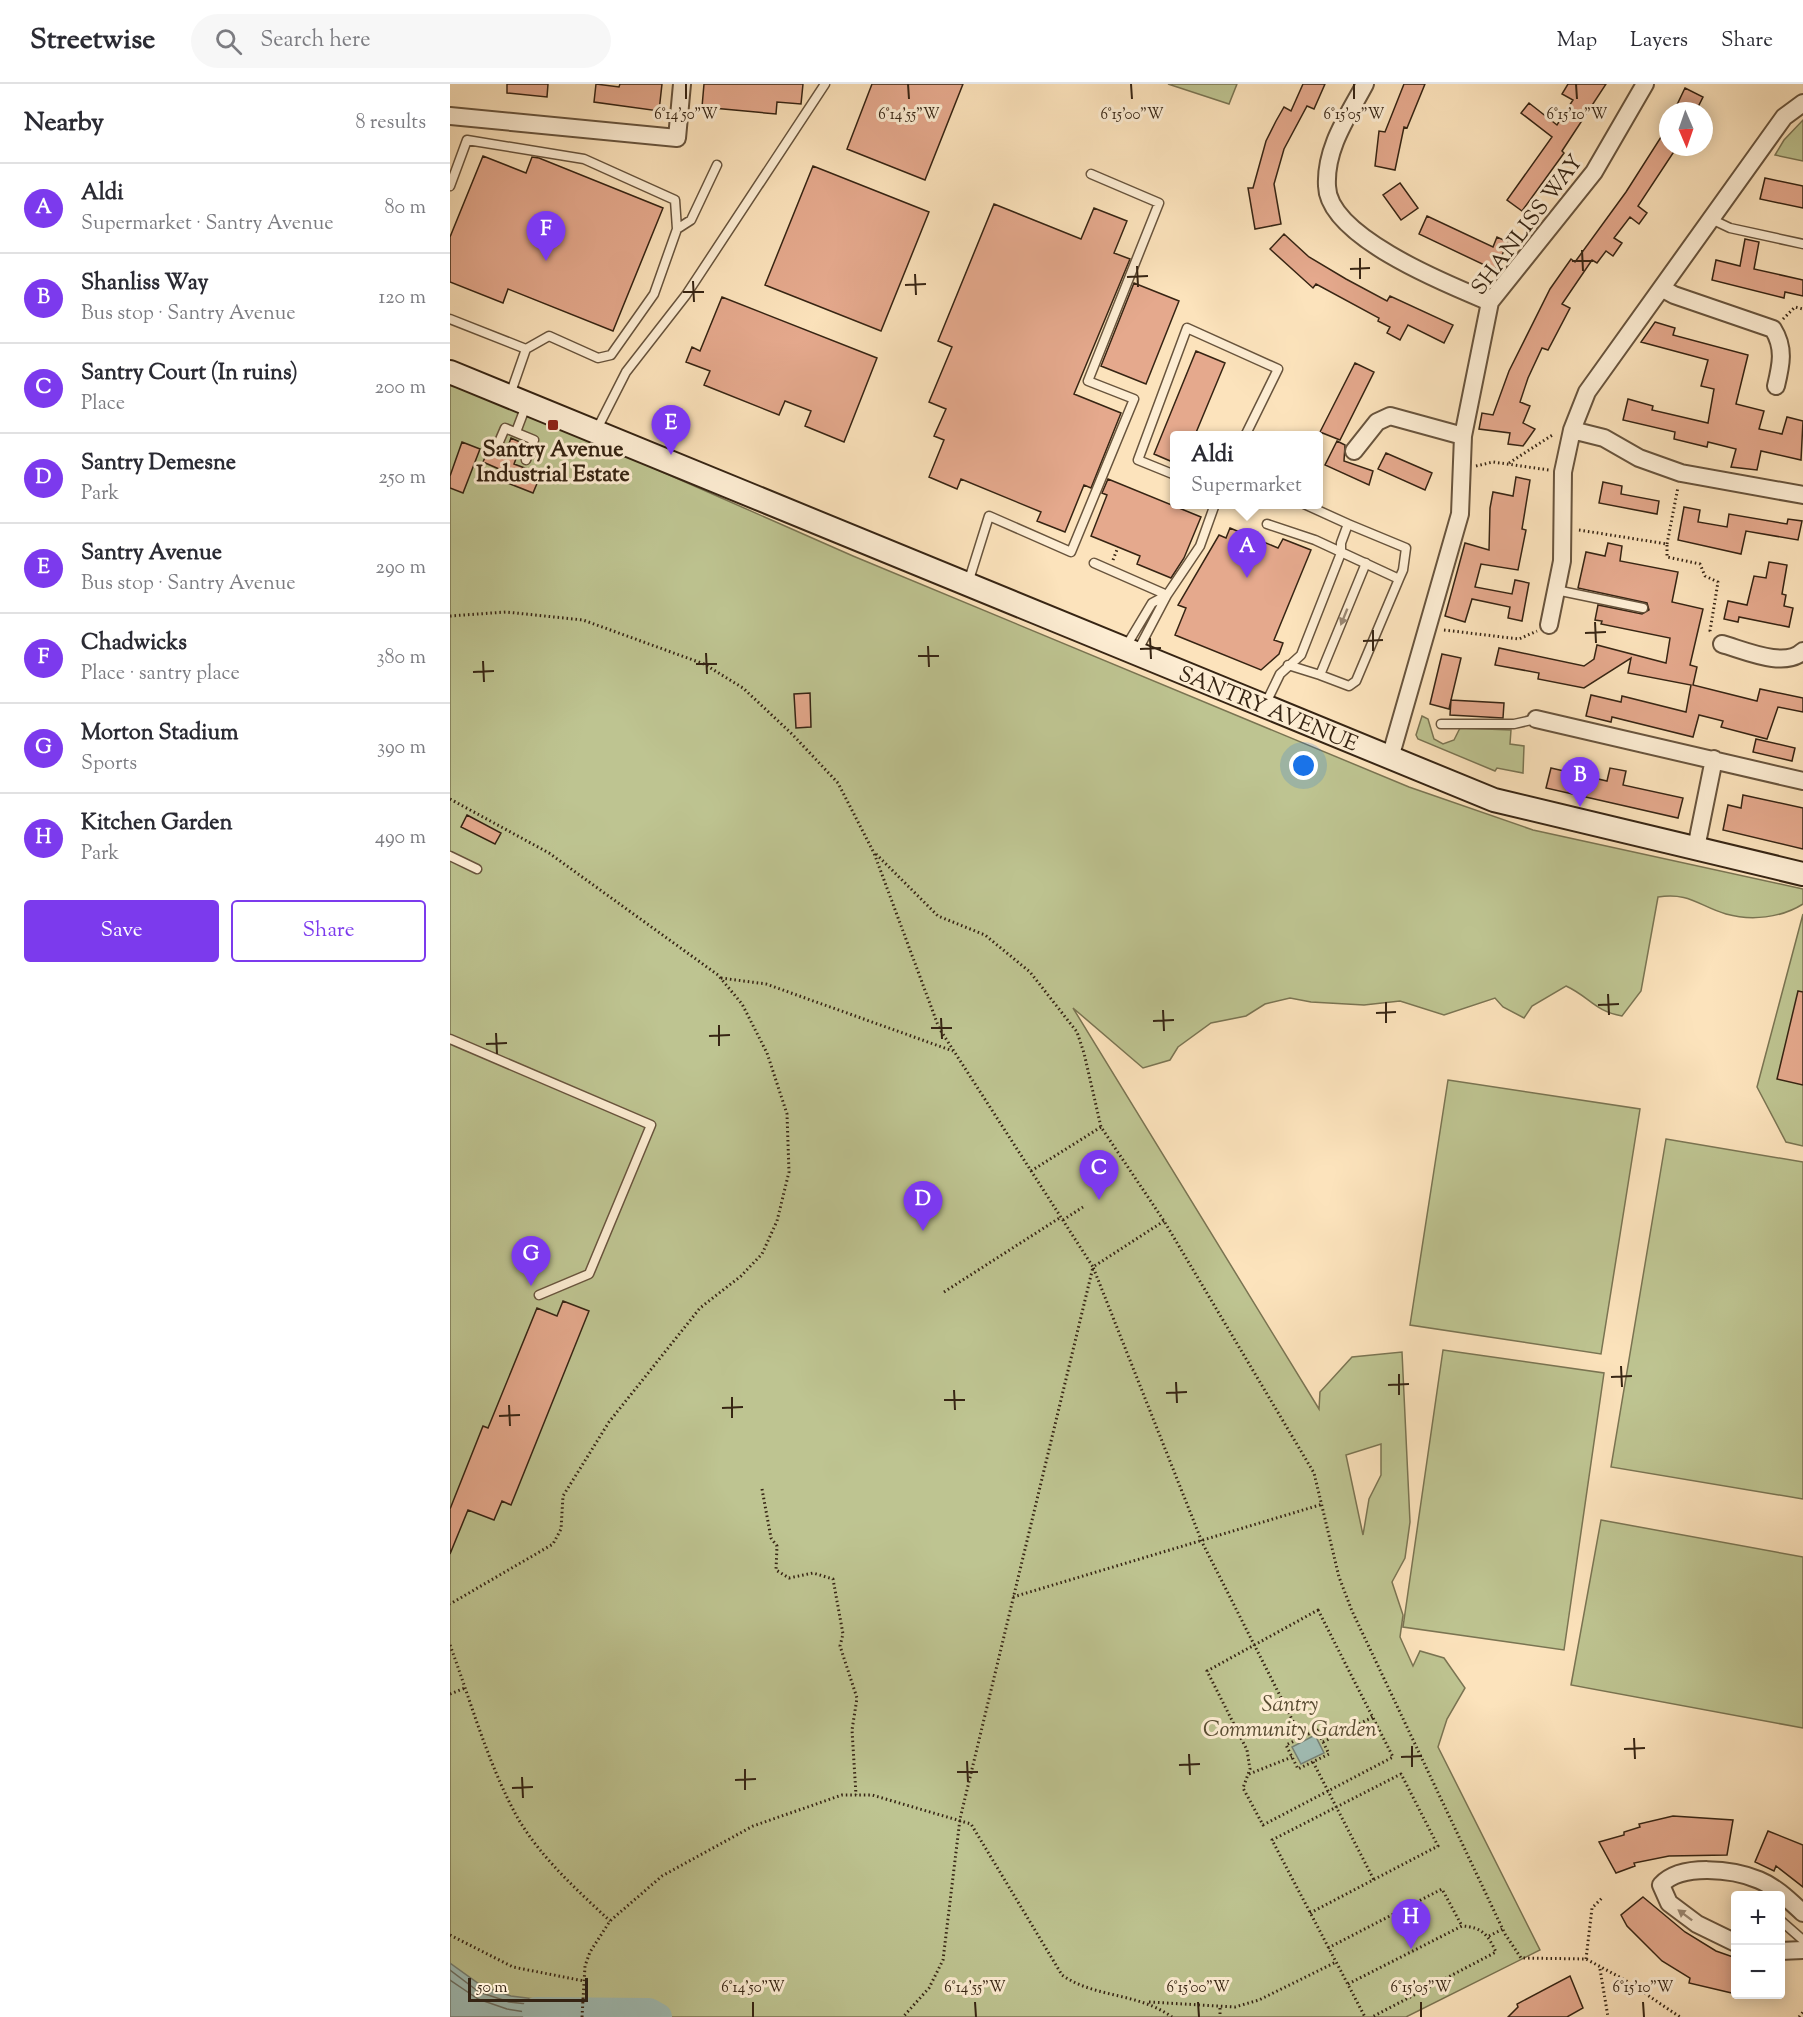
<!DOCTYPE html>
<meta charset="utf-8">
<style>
body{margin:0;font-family:"Sorts Mill Goudy",serif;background:#f7f7f7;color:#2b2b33}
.controls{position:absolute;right:18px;bottom:18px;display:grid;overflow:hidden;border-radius:6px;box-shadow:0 3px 15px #0003}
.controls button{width:54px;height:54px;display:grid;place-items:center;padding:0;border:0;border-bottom:2px solid #e1e1e2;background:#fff;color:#2b2b33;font:30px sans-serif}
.compass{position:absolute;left:1209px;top:18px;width:54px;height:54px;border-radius:50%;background:#fff;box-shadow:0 3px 15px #0003;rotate:178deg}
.scale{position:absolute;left:18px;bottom:15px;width:120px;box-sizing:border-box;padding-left:6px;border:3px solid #362413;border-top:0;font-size:16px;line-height:21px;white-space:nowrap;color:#362413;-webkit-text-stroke:4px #fdedd3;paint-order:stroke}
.you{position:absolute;left:854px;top:682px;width:21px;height:21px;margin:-15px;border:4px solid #fff;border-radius:50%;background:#1a73e8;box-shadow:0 0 0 9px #1a73e833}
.badge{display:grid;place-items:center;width:39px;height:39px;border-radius:50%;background:#7c3aed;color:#fff;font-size:20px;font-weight:700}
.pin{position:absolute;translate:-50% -50px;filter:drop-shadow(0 2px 3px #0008)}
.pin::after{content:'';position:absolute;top:32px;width:21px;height:18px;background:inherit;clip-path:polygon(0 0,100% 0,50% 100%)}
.popup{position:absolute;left:720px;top:347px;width:153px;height:78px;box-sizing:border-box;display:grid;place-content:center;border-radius:6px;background:#fff;filter:drop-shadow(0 2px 4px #0005);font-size:20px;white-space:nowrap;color:#7c7c81}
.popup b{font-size:22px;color:#2b2b33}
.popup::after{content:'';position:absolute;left:50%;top:100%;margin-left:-12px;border:12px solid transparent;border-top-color:#fff}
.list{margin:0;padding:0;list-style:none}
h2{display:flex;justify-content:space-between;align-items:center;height:78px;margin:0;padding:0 24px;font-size:26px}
h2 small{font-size:20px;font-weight:400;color:#7c7c81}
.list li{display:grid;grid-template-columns:39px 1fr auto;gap:18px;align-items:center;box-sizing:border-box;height:90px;padding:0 24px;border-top:2px solid #e1e1e2}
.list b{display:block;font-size:22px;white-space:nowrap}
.list p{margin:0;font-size:20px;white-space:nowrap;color:#7c7c81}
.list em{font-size:20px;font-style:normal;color:#7c7c81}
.actions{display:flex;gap:12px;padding:18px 24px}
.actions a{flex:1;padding:14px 0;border:2px solid #7c3aed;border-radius:6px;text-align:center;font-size:21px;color:#7c3aed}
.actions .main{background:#7c3aed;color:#fff}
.icon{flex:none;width:33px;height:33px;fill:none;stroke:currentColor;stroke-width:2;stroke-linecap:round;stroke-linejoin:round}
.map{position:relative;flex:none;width:1353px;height:1933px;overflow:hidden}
header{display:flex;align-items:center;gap:36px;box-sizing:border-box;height:84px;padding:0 30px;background:#fff;border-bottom:2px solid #e1e1e2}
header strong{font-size:28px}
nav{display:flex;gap:33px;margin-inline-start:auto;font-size:21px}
.search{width:420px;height:54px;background:#f7f7f7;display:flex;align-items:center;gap:15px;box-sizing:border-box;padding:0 21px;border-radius:33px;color:#7c7c81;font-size:22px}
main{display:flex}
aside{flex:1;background:#fff}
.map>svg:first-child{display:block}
</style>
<header>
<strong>Streetwise</strong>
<div class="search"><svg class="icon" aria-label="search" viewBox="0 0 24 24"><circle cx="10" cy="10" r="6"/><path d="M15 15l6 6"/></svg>Search here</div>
<nav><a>Map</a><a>Layers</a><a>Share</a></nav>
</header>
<main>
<aside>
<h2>Nearby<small>8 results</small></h2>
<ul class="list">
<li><span class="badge">A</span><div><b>Aldi</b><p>Supermarket · Santry Avenue</p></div><em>80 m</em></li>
<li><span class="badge">B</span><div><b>Shanliss Way</b><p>Bus stop · Santry Avenue</p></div><em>120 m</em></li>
<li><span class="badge">C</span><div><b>Santry Court (In ruins)</b><p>Place</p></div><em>200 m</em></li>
<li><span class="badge">D</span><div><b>Santry Demesne</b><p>Park</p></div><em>250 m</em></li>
<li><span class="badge">E</span><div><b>Santry Avenue</b><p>Bus stop · Santry Avenue</p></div><em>290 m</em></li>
<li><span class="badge">F</span><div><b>Chadwicks</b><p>Place · santry place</p></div><em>380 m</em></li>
<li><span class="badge">G</span><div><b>Morton Stadium</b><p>Sports</p></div><em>390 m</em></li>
<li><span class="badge">H</span><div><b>Kitchen Garden</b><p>Park</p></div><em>490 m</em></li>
</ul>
<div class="actions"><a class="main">Save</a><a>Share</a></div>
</aside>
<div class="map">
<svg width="1353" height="1933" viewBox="0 0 1353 1933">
<rect width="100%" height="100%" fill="#fce3bc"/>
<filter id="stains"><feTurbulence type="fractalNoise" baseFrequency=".00333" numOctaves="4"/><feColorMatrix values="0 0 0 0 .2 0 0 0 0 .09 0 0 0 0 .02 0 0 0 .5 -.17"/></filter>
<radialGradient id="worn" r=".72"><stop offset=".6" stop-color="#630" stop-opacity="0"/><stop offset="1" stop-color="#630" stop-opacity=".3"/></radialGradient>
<path fill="#bec491" stroke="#7a7452" stroke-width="1.5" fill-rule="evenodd" d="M718,0H787L779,20Z
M1353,36V77L1325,71L1334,56Z
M0,302L13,304L99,338L403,472L959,703L1083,746L1353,805V820C1331,834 1301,837 1276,830C1249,822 1239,808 1208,813L1191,907L1172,932C1144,927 1140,913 1116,902L1082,922L1074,934L1053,923L1045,914L994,931L950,917L914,921L861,918L840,914L815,920L796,932L761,939L728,963L720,976L693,984L623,924L869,1325L870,1308L902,1273L952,1268L960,1438L955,1474L942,1498L953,1531L950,1553L963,1582L970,1567L994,1574L1015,1604L997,1635L988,1663L1090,1866L956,1933H0ZM931,1360V1391L919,1415L913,1451L896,1371Z
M972,632L978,635L984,655L993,660L1004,656L1010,644L1061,646L1060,660L1074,662L1073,689L1047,684L1045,687L968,655L966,651Z
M1353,830V1062L1336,1058L1307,1003Z
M998,996L1190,1025L1151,1270L960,1241Z
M1216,1055L1353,1078V1415L1161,1383Z
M993,1266L1154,1289L1114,1566L953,1543Z
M1151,1436L1353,1473V1644L1121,1601Z"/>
<path fill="#a0bdb5" stroke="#768074" stroke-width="1.5" d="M865,1651L874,1669L851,1680L842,1663Z
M0,1879L32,1902L61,1912L117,1919L124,1927L119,1933H0Z"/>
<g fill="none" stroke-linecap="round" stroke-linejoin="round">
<path stroke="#6b7064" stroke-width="1.5" d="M0,1886L29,1908L59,1918L114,1924L115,1933
M0,1896L28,1915L57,1925L107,1933"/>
<path stroke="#a0bdb5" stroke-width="28" d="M86,1927L199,1928L208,1933"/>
</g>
<path fill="#e5a98d" stroke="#362413" stroke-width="1.5" d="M57,0H98L97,13L57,9Z
M146,0L169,3L170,0H212L209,27L144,18Z
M254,0H353L351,20L327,18L326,30L252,23Z
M422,0H513L475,96L397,65Z
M853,0H875L864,25L857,22L834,65L824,100L831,140L805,145L798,104H803L816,57L826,37L834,23L841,27Z
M954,0H975L957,44L954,43L945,86L925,82L929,47L935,48Z
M1118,0H1156L1112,67L1114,69L1072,127L1057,116L1102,53L1071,29L1079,19L1107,41L1123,16L1112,10Z
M1235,4L1253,13L1246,27H1224Z
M1218,42V63H1227L1188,122L1197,129L1189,140L1180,133L1164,154L1172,159L1163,172L1156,167L1147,179L1142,176L1112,220L1120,224L1098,266L1092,264L1078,294L1070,318L1080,322L1073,339L1085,345L1073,362L1058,360L1060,349L1029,345L1032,329L1043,331L1059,287L1100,205L1121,175L1125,178L1176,108Z
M33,72L76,89L82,73L89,74L213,124L163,247L58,205L53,219L0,198V153Z
M363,82L479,128L431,247L315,201Z
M1315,94L1353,102V124L1310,115Z
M950,99L968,124L951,136L933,111Z
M544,120L631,155L644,124L677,137L664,169L680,175L624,310L671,329L641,404L634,401L615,448L587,437L591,428L511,395L507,405L479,393L494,356L484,352L496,325L479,318L502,263L488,257Z
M977,132L1043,163L1047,153L1058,158L1045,186L969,150Z
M834,150L859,173L896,195L937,217L940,212L1003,241L994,259L958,241L950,256L937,249L940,243L928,237L929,234L866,200L863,204L820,165Z
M1295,155L1309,158L1304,185L1353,196V212L1335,208L1334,214L1262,196L1266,176L1290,182Z
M684,199L729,217L696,300L651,282Z
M272,213L427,274L394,358L355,342L361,327L335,317L329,331L254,301L260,287L236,278L242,263L250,267Z
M1205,238L1225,244L1223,251L1298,271L1286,320L1314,327L1309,345L1332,350L1337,333L1353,337L1351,376L1311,367L1307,386L1281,383L1286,365L1258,358L1257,363L1224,355L1225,348L1173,336L1178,315L1203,322L1202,326L1258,339L1264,305L1251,302L1258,276L1191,258Z
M746,267L775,279L745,351H725V379L704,370Z
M905,279L924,288L890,356L870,348Z
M61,354L72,359L64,380L91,390L83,409L45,394L49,385L33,378L40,361L56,368Z
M887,357L895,361L894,377L923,387L919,401L875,381Z
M12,358L30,365L13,409L0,404V392Z
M936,369L982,389L975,406L928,385Z
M1066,393L1080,396L1072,445L1076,446L1068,486L1031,480L1025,503L1062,510L1065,496L1079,499L1072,537L1058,534L1060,523L1022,515L1015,538L995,532L1015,459L1039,466L1040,424L1043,408L1063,412Z
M658,395L751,433L734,474L721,494L687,480L690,472L641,452L657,411L652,409Z
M1153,398L1172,402L1171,410L1209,417L1207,430L1149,419Z
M1234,423L1250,426L1248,438L1277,443L1279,430L1337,440L1338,435L1352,437L1348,456L1296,447L1291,470L1228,456Z
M780,444L828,464L833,455L861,466L824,556L833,559L829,570L811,586L725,551L736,524L728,521L769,451L776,454Z
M1158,459L1172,462L1170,477L1228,488L1222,518L1253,525L1240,581L1247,583L1243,601L1307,617L1310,605L1353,614V628L1328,623L1317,655L1271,643L1273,637L1249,631L1243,653L1162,633L1161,638L1136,632L1141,611L1171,618L1172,612L1236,628L1241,601L1178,589L1181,574L1134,604L1088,595L1089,589L1045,581L1049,564L1134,582L1144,575L1147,561L1216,579L1220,554L1151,540L1152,537L1145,536L1148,521L1192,530L1199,526L1197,519L1128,504L1136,468L1155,472Z
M1319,478L1337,481L1332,510L1336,511L1334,522L1343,524L1339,543L1289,533L1288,538L1274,535L1278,517L1297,521L1304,492L1316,494Z
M992,570L1011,574L1001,616L1054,619L1053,634L1000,631L1001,616L999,625L980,620Z
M360,609L361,643L346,644L344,610Z
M1306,655L1345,664L1342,677L1303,668Z
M1101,684L1157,697L1160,684L1176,687L1173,701L1233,714L1228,734L1096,704Z
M1293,711L1353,724V765L1273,746L1278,721L1291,724Z
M17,731L51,749L45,760L11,743Z
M1348,907L1353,908V1001L1327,995Z
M113,1217L139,1227L61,1421L52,1417L44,1436L18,1426L0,1470V1425L33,1342L38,1344L87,1224L107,1232Z
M1223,1732L1283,1736L1277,1771L1219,1772L1184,1779L1185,1782L1166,1789L1149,1758L1174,1751V1748L1190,1743L1189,1740Z
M1318,1747L1353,1761V1803L1326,1782L1324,1787L1305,1778Z
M1193,1813L1235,1848L1266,1867L1286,1874V1910L1239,1899L1240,1894L1212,1877L1177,1842L1171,1831Z
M1120,1892L1133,1924L1117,1933H1058L1068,1923L1067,1920Z"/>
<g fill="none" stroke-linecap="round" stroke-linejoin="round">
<defs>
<path id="lane" d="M0,102L17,56L134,75L225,116L227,145L204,210L161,271L148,274L99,252L76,265L60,311
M1261,135L1280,144L1353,160
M227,145L241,136L267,81
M0,235L76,265
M146,347L176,288L236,211L375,0
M66,348L77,319
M49,358L55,344L84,356L76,376
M725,391L688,376L737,244L828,285L795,352
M817,440L865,456L949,495L953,486L956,464L898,440
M644,479L717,511L750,462L765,420
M518,499L539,432L621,468L684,315L638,297L709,119L641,90
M1106,506L1193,524
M675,564L702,519L717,511L687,568
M838,581L870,591L916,479
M870,591L899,602L906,597L949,495
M815,621L830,590L851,571L891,469V459L898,440L854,420
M991,640H1064L1086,635
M0,772L27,785
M0,955L201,1041L139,1190L89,1211
M1330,1836L1353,1856"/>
<path id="street" d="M915,0C898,32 875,64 877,102C878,153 999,201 1040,218
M0,32L227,54L232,0
M1213,205L1224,211L1323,245C1335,264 1331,281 1326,302
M1122,346L1154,354L1189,374L1231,389L1353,411
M904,367L927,338L940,332L1013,352
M1099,541L1112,477L1113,388L1122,346L1137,308L1334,33L1353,19
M1272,560C1294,566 1335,585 1353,567
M1086,635L1353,697
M940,674L1010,430L1013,352L1040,218L1144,88L1195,0
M1246,764L1264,675
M1286,1859L1247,1840L1219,1819L1211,1801C1231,1779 1283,1785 1309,1796C1326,1803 1340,1817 1353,1829
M1330,1867L1353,1866"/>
<g id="secondary">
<path id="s1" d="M0,288L1044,716L1353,790"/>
</g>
</defs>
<use href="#lane" stroke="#68543d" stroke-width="11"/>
<use href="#street" stroke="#68543d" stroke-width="20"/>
<use href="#secondary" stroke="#362413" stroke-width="26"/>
<path stroke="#362413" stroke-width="3" stroke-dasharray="1.5 3" stroke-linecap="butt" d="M1333,235L1345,223L1353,225
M1059,379L1104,350
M1026,382L1043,378L1099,386
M1129,446L1217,460V473L1250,480L1255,492L1268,498L1260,547L1262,549
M1217,460L1228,403
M663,476L668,463
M0,532L56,528L133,536L254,580L293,604L342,650L388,699L424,769L489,944L643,1183L510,1735L493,1876L479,1904L453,1933
M994,546L1069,555L1087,547
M0,715L99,769L268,891L292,920L317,969L337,1030L339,1088L327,1137L312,1170L291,1192L250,1224L159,1338L113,1412L111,1445L103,1460L0,1520
M426,770L488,832L535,851L580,888L627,948L634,969L651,1043L714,1137L864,1389L889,1493L902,1527L1055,1850L1071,1874L1136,1875L1175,1896L1230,1933
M271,894L316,900L503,967
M581,1087L651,1043
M613,1136L633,1123
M714,1137L643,1183L752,1458L851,1653
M494,1208L611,1133
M312,1405L321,1454L327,1462L326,1486L339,1494L363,1489L383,1495L393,1550L390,1562L407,1614L402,1646L406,1711
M563,1513L873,1420
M868,1526L943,1673L813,1741L793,1704L800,1685L797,1666L757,1587Z
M0,1561C21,1618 37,1677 66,1731C89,1772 126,1805 160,1837
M0,1610L15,1604
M867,1646L879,1670L848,1685L836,1661Z
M873,1658L923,1633
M863,1678L924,1796
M799,1690L842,1673
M860,1829L988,1762L951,1690L822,1756L915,1933
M0,1851L63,1883L134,1897
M1039,1852L1053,1845
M878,1864L992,1805L1012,1842
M1136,1875L1142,1824L1152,1814
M1150,1885L1158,1933
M898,1900L1012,1842C1032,1843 1038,1851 1046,1868L922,1933
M699,1918L785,1923L809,1916L886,1878
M770,1924V1933
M132,1933L135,1882L140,1868L160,1837L212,1792L303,1742L392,1711H422L521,1740L612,1891C644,1914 687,1908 722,1933
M1349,1933L1353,1928"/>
<use href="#lane" stroke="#fdedd3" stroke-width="8"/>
<use href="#street" stroke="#fdedd3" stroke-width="16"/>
<use href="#secondary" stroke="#fdedd3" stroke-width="22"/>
</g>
<defs><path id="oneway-solid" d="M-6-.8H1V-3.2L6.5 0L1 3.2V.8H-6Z" transform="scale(1.5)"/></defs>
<g fill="#9a8873">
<use href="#oneway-solid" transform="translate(894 533) rotate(112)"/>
<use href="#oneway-solid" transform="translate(1235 1831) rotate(-143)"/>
</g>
<path fill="none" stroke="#362413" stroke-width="2" d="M236,0V15M458,0L459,15M681,0L682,15M904,0V15M1126,0L1127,15M1132,166L1133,187M910,174V195M1122,177H1143M687,182L688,203M900,185L920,184M465,190L466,211M677,193L698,192M243,197L244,218M455,201L476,200M233,208H254M1145,538L1146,559M923,546V567M1135,549L1156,548M700,554L701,575M913,557L933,556M478,562L479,583M690,565L711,564M256,569L257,590M468,572H489M33,577L34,598M246,580H267M23,588L44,587M1158,910L1159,931M936,918V939M1148,921L1169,920M713,926L714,947M926,929L946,928M491,934L492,955M703,937L724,936M269,941V962M481,944H502M46,949L47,970M259,952L280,951M36,960L57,959M1171,1282L1172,1303M949,1290V1311M1161,1293L1182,1292M726,1298L727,1319M938,1301L959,1300M504,1306L505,1326M716,1309L737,1308M282,1313V1334M494,1316H515M59,1321L60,1342M272,1324L293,1323M49,1332L70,1331M1184,1654L1185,1675M962,1662V1683M1174,1665L1195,1664M739,1670L740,1691M951,1673L972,1672M517,1677L518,1698M729,1681L750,1680M295,1685V1706M507,1688H528M72,1693L73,1714M285,1696L306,1695M62,1704L83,1703M303,1918V1933M525,1918L526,1933M748,1918L749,1933M971,1918V1933M1193,1918L1194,1933"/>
<rect fill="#8f2418" stroke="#fdedd3" stroke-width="2" x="97" y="335" width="12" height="12" rx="3"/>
<g text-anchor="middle" stroke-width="6" stroke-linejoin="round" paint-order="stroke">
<g font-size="22" fill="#362413" stroke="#fdedd3">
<text transform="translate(1076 140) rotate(-53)" y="8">SHANLISS WAY</text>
<text dy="8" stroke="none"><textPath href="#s1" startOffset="885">SANTRY AVENUE</textPath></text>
</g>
<g font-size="22" font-weight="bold" fill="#362413" stroke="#fdedd3">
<text x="103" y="372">Santry Avenue<tspan x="103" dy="25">Industrial Estate</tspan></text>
</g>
<g font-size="22" font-style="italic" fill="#584c32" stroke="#fdedd3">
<text x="840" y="1627">Santry<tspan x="840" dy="25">Community Garden</tspan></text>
</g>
</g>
<g font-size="15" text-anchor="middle" fill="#362413" stroke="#fdedd3" stroke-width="6" stroke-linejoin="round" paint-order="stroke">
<text x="236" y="35">6°14'50"W</text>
<text x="459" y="35">6°14'55"W</text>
<text x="682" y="35">6°15'00"W</text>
<text x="904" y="35">6°15'05"W</text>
<text x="1127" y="35">6°15'10"W</text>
<text x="303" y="1908">6°14'50"W</text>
<text x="525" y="1908">6°14'55"W</text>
<text x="748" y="1908">6°15'00"W</text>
<text x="971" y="1908">6°15'05"W</text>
<text x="1193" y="1908">6°15'10"W</text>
</g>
<rect width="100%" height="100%" filter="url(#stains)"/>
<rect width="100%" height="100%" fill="url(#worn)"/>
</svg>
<div class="controls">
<button>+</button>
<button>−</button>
</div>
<svg class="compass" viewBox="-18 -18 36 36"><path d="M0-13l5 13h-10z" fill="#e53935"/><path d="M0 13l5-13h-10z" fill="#7c7c81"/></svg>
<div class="scale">50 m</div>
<div class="you"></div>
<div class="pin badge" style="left:797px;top:494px">A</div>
<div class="popup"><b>Aldi</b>Supermarket</div>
<div class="pin badge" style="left:1130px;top:723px">B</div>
<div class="pin badge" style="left:649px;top:1116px">C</div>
<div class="pin badge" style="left:473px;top:1147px">D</div>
<div class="pin badge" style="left:221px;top:371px">E</div>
<div class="pin badge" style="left:96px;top:177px">F</div>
<div class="pin badge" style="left:81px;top:1202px">G</div>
<div class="pin badge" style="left:961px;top:1865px">H</div>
</div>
</main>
